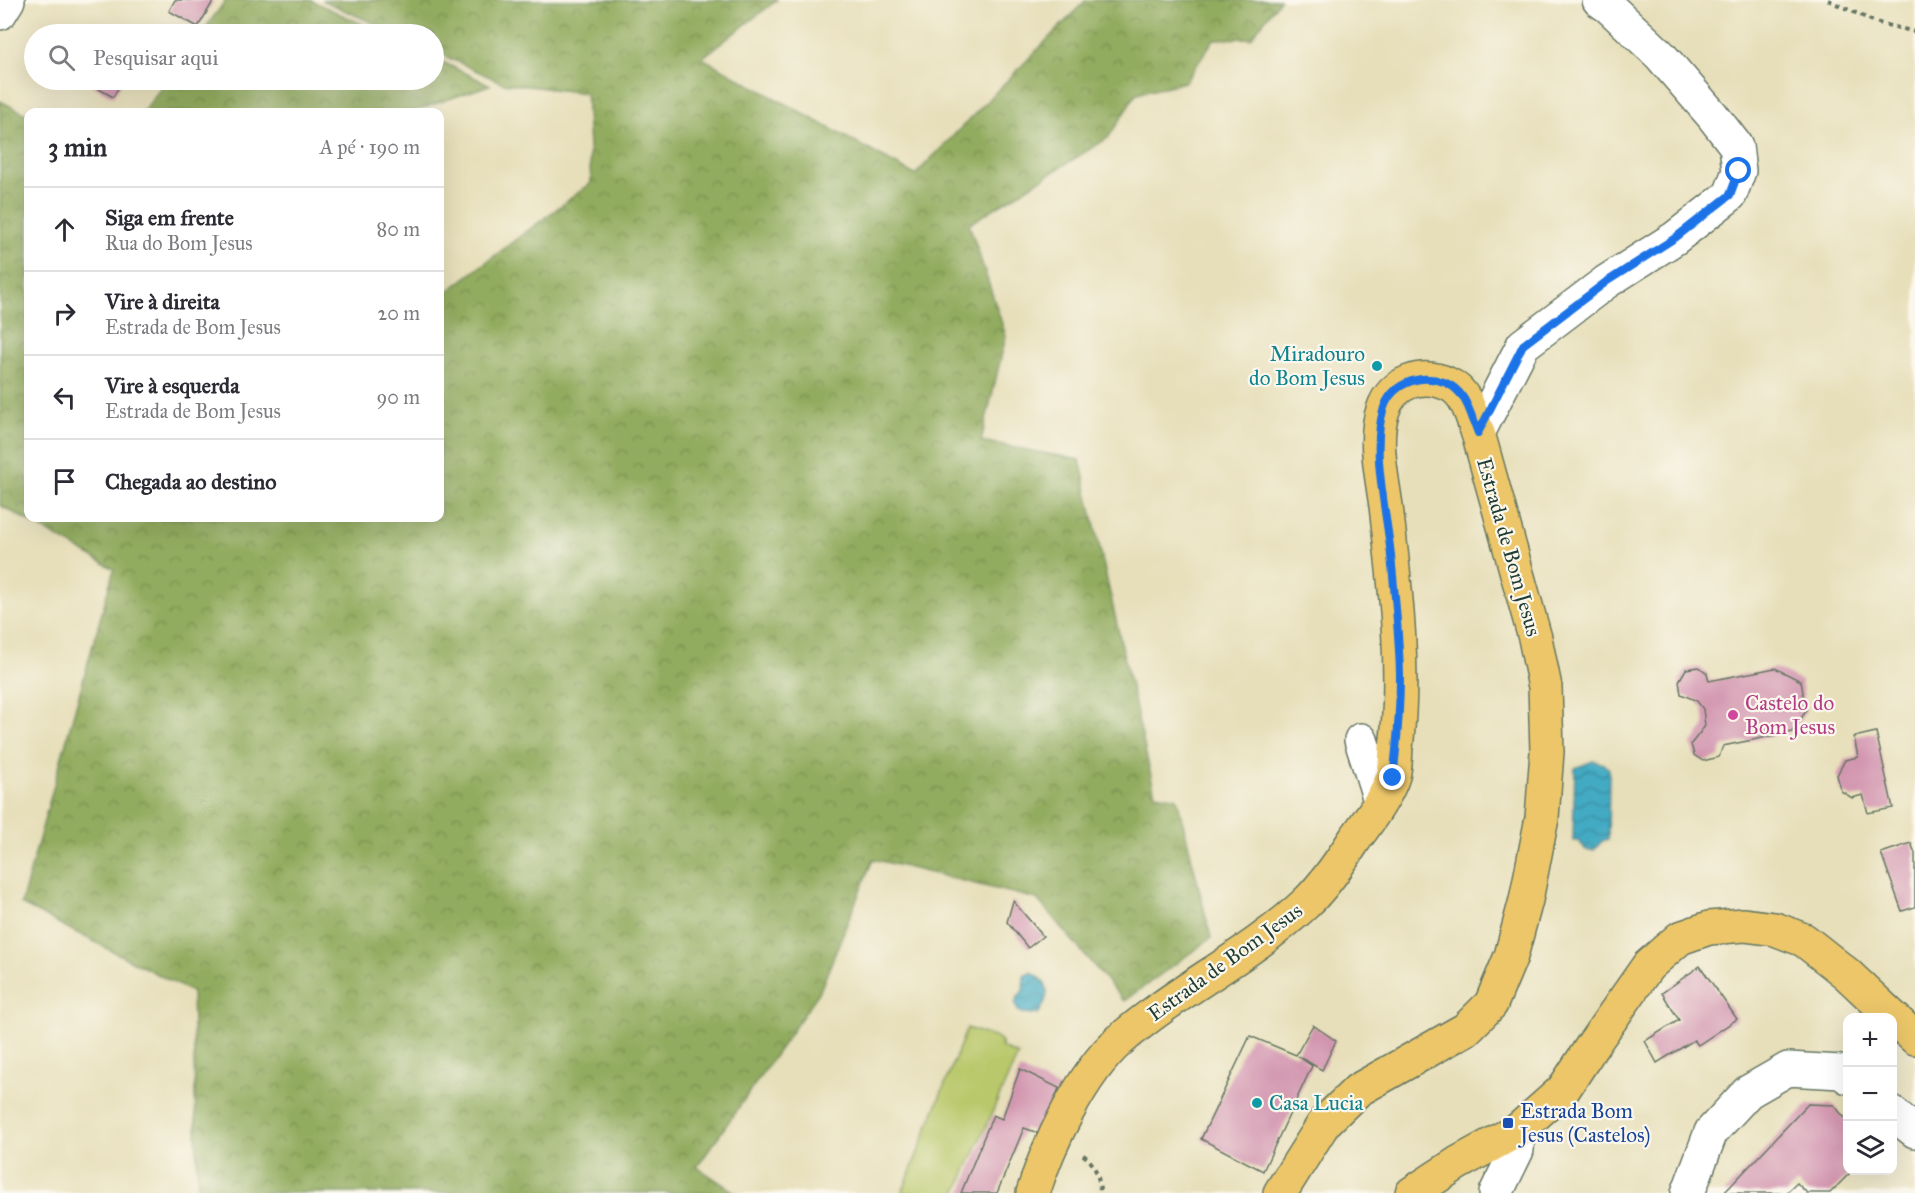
<!DOCTYPE html>
<html lang="pt">
<meta charset="utf-8">
<style>
body{margin:0;font-family:"IM FELL Great Primer",serif;background:#f2f2f3;color:#2b2b33}
.controls{position:absolute;right:18px;bottom:18px;display:grid;overflow:hidden;border-radius:12px;box-shadow:0 6px 24px #0002}
.controls button{width:54px;height:54px;display:grid;place-items:center;padding:0;border:0;border-bottom:2px solid #e1e1e2;background:#fff;color:#2b2b33;font:30px sans-serif}
.stop{position:absolute;width:18px;height:18px;margin:-14px;border:4px solid #1a73e8;border-radius:50%;background:#fff}
.stop.end{background:#1a73e8;border-color:#fff;box-shadow:0 2px 6px #0008}
.list{margin:0;padding:0;list-style:none}
h2{display:flex;justify-content:space-between;align-items:center;height:78px;margin:0;padding:0 24px;font-size:26px}
h2 small{font-size:20px;font-weight:400;color:#7c7c81}
.list li{display:grid;grid-template-columns:39px 1fr auto;gap:18px;align-items:center;box-sizing:border-box;height:84px;padding:0 24px;border-top:2px solid #e1e1e2}
.list b{display:block;font-size:22px;white-space:nowrap}
.list p{margin:0;font-size:20px;white-space:nowrap;color:#7c7c81}
.list em{font-size:20px;font-style:normal;color:#7c7c81}
.icon{flex:none;width:33px;height:33px;fill:none;stroke:currentColor;stroke-width:2;stroke-linecap:round;stroke-linejoin:round}
.map{position:relative;flex:none;width:1915px;height:1193px;overflow:hidden}
.search{position:absolute;background:#fff;box-shadow:0 6px 24px #0002;left:24px;top:24px;width:420px;height:66px;display:flex;align-items:center;gap:15px;box-sizing:border-box;padding:0 21px;border-radius:33px;color:#7c7c81;font-size:22px}
.panel{position:absolute;background:#fff;box-shadow:0 6px 24px #0002;left:24px;top:108px;width:420px;height:414px;border-radius:12px}
.map>svg:first-child{display:block}
</style>
<div class="map">
<svg width="1915" height="1193" viewBox="0 0 1915 1193">
<defs>
<pattern id="forest-crowns" width="20" height="18" patternUnits="userSpaceOnUse" patternTransform="scale(1.5)"><rect width="20" height="18" fill="#92ac5e"/><path d="M2 6a3 3 0 1 1 6 0M12 15a3 3 0 1 1 6 0" fill="none" stroke="#778d4e"/></pattern>
<pattern id="water-waves" width="16" height="10" patternUnits="userSpaceOnUse" patternTransform="scale(1.5)"><rect width="16" height="10" fill="#43aac3"/><path d="M0 5q4-4 8 0t8 0" fill="none" stroke="#378c9f"/></pattern>
</defs>
<rect width="100%" height="100%" fill="#fbf7ec"/>
<filter id="ink" filterUnits="userSpaceOnUse"><feTurbulence type="fractalNoise" baseFrequency=".0167" numOctaves="2"/><feDisplacementMap in="SourceGraphic" scale="12" xChannelSelector="R" yChannelSelector="G"/><feConvolveMatrix kernelMatrix="1 2 1 2 8 2 1 2 1" color-interpolation-filters="sRGB"/></filter>
<filter id="wash" filterUnits="userSpaceOnUse"><feTurbulence type="fractalNoise" baseFrequency=".008" numOctaves="4" result="noise"/><feDisplacementMap in="SourceGraphic" scale="24" xChannelSelector="R" yChannelSelector="G"/><feGaussianBlur stdDeviation="1.35" result="paint"/><feColorMatrix in="noise" values="0 0 0 0 0 0 0 0 0 0 0 0 0 0 0 0 0 1.4 0 .05"/><feComposite in="paint" operator="in"/></filter>
<g filter="url(#wash)">
<rect width="100%" height="100%" fill="#e7dfba"/>
<path fill="url(#forest-crowns)" stroke="#587449" stroke-width="1.5" d="M226,0H310L384,34H201Z
M322,0H777L702,58L915,175L1086,0H1280L1251,38L1214,39L1185,82L1137,93L1108,138L969,224L1006,336L981,441L1080,460L1155,794L1177,798L1211,938L1124,1001L1037,899L873,859L820,991L697,1167L736,1193H198L192,992L21,904L114,569L0,505V101L28,115V518H440V297L591,183L586,93L503,83L434,51V34H397Z
M434,58L490,85L411,112H143L167,80H434Z"/>
<path fill="#b9c86a" stroke="#6c824f" stroke-width="1.5" d="M967,1028L1000,1039L1002,1048L1018,1055L956,1193H902Z"/>
<path fill="url(#water-waves)" stroke="#31747c" stroke-width="1.5" d="M1593,761L1604,764L1609,769L1608,839L1602,841L1594,850H1586L1578,840H1573L1575,768Z
M1031,972C1052,983 1050,997 1038,1014C1019,1018 1007,1006 1023,991L1024,976Z"/>
<g id="blocks">
<path fill="#d294af" d="M175,0H214L198,27L169,11Z
M83,80H123L113,97Z
M1699,667L1707,673L1709,681L1775,668L1801,681L1806,711L1792,732L1723,746L1719,757L1703,761L1694,755L1691,744L1705,726L1703,709L1697,701L1681,694L1679,681L1686,669Z
M1876,732L1893,808L1868,813L1863,795L1852,798L1841,791L1837,775L1845,760L1858,757L1854,737Z
M1911,843L1915,853V907L1902,911L1881,853Z
M1013,901L1043,936L1028,948L1007,922Z
M1700,966L1737,1019L1698,1045L1694,1040L1657,1063L1645,1041L1679,1020L1662,993Z
M1313,1025L1336,1041L1322,1070L1298,1056L1312,1066L1263,1171L1201,1139L1250,1036L1296,1055Z
M1020,1069L1059,1088L1041,1134L1024,1128L997,1193H961L993,1115L1002,1119Z
M1808,1104L1834,1105L1848,1122V1170H1853L1830,1193H1807L1797,1183L1786,1193H1724Z"/>
</g>
</g>
<g filter="url(#ink)">
<use href="#blocks" fill-opacity="0" stroke="#657663" stroke-width="1.5"/>
<g fill="none" stroke-linecap="round" stroke-linejoin="round">
<defs>
<path id="minor" d="M0,13L8,0
M1478,433L1523,345L1606,282L1675,238L1730,195L1739,171L1736,146L1712,115L1660,55L1609,7L1599,0
M1361,740L1380,800
M1892,1113L1915,1131
M1496,1193L1517,1150L1518,1130
M1688,1193L1711,1132L1748,1092L1788,1069L1841,1072L1848,1077"/>
<path id="major" d="M1033,1193C1048,1145 1082,1073 1120,1040C1178,989 1250,956 1306,903C1325,885 1341,861 1355,839C1367,823 1385,798 1392,779C1396,770 1395,757 1396,748C1406,668 1395,585 1386,506C1382,477 1373,438 1383,410C1392,382 1422,372 1448,384C1467,392 1471,415 1478,433L1535,638L1545,687L1547,752L1542,818L1526,900L1511,956L1491,1004L1466,1029L1358,1090L1324,1123L1280,1193
M1412,1193L1458,1163L1518,1130L1563,1090L1592,1046L1648,966L1680,938L1709,928L1744,925L1775,929L1804,940L1847,974L1915,1038"/>
</defs>
<use href="#minor" stroke="#657663" stroke-width="36"/>
<use href="#major" stroke="#657663" stroke-width="36"/>
<path stroke="#657663" stroke-width="4" stroke-dasharray="4.5 4.5" stroke-linecap="butt" d="M1828,0L1875,22L1915,32
M1083,1155C1095,1162 1100,1179 1100,1193"/>
<use href="#minor" stroke="#fff" stroke-width="33"/>
<use href="#major" stroke="#ecc669" stroke-width="33"/>
</g>
</g>
<g fill="none" stroke-linecap="round" stroke-linejoin="round" filter="url(#ink)">
<path stroke="#1a73e8" stroke-width="8" d="M1393,778C1397,744 1400,709 1400,674C1399,635 1395,595 1391,556C1387,513 1371,452 1383,411C1390,384 1419,373 1444,382C1466,390 1470,413 1478,433L1523,345L1606,282L1675,238L1730,195L1739,171"/>
</g>
<g fill="#0f9aa8" stroke="#fbf7ec" stroke-width="2">
<circle cx="1377" cy="366" r="6"/>
<circle cx="1257" cy="1103" r="6"/>
</g>
<circle fill="#d1479c" stroke="#fbf7ec" stroke-width="2" cx="1733" cy="715" r="6"/>
<rect fill="#1a4fb4" stroke="#fbf7ec" stroke-width="2" x="1502" y="1117" width="12" height="12" rx="3"/>
<g text-anchor="middle" stroke-width="4.5" stroke-linejoin="round" paint-order="stroke">
<g font-size="21" fill="#0d838f" stroke="#fbf7ec" text-anchor="end">
<text x="1365" y="361">Miradouro<tspan x="1365" dy="24">do Bom Jesus</tspan></text>
<text x="1269" y="1110" text-anchor="start">Casa Lucia</text>
</g>
<g font-size="21" fill="#1f3d34" stroke="#fbf7ec">
<text transform="translate(1509 547) rotate(74)" y="7">Estrada de Bom Jesus</text>
<text transform="translate(1225 962) rotate(-36)" y="7">Estrada de Bom Jesus</text>
</g>
<g font-size="21" fill="#b23c85" stroke="#fbf7ec" text-anchor="start">
<text x="1745" y="710">Castelo do<tspan x="1745" dy="24">Bom Jesus</tspan></text>
</g>
<g font-size="21" fill="#164399" stroke="#fbf7ec" text-anchor="start">
<text x="1520" y="1118">Estrada Bom<tspan x="1520" dy="24">Jesus (Castelos)</tspan></text>
</g>
</g>
</svg>
<div class="controls">
<button>+</button>
<button>−</button>
<button><svg class="icon" aria-label="layers" viewBox="0 0 24 24"><path d="M12 4l9 5-9 5-9-5zM3 14l9 5 9-5"/></svg></button>
</div>
<div class="stop" style="left:1739px;top:171px"></div>
<div class="stop end" style="left:1393px;top:778px"></div>
<div class="search"><svg class="icon" aria-label="search" viewBox="0 0 24 24"><circle cx="10" cy="10" r="6"/><path d="M15 15l6 6"/></svg>Pesquisar aqui</div>
<section class="panel">
<h2>3 min<small>A pé · 190 m</small></h2>
<ul class="list">
<li><svg class="icon" aria-label="ahead" viewBox="0 0 24 24"><path d="M12 20V5M6 11l6-6 6 6"/></svg><div><b>Siga em frente</b><p>Rua do Bom Jesus</p></div><em>80 m</em></li>
<li><svg class="icon" aria-label="right" viewBox="0 0 24 24"><path d="M7 20v-9h11M14 6l5 5-5 5"/></svg><div><b>Vire à direita</b><p>Estrada de Bom Jesus</p></div><em>20 m</em></li>
<li><svg class="icon" aria-label="left" viewBox="0 0 24 24"><path d="M17 20v-9H6M10 6l-5 5 5 5"/></svg><div><b>Vire à esquerda</b><p>Estrada de Bom Jesus</p></div><em>90 m</em></li>
<li><svg class="icon" aria-label="arrive" viewBox="0 0 24 24"><path d="M6 21V4h12l-3 4 3 4H6"/></svg><div><b>Chegada ao destino</b></div></li>
</ul>
</section>
</div>
